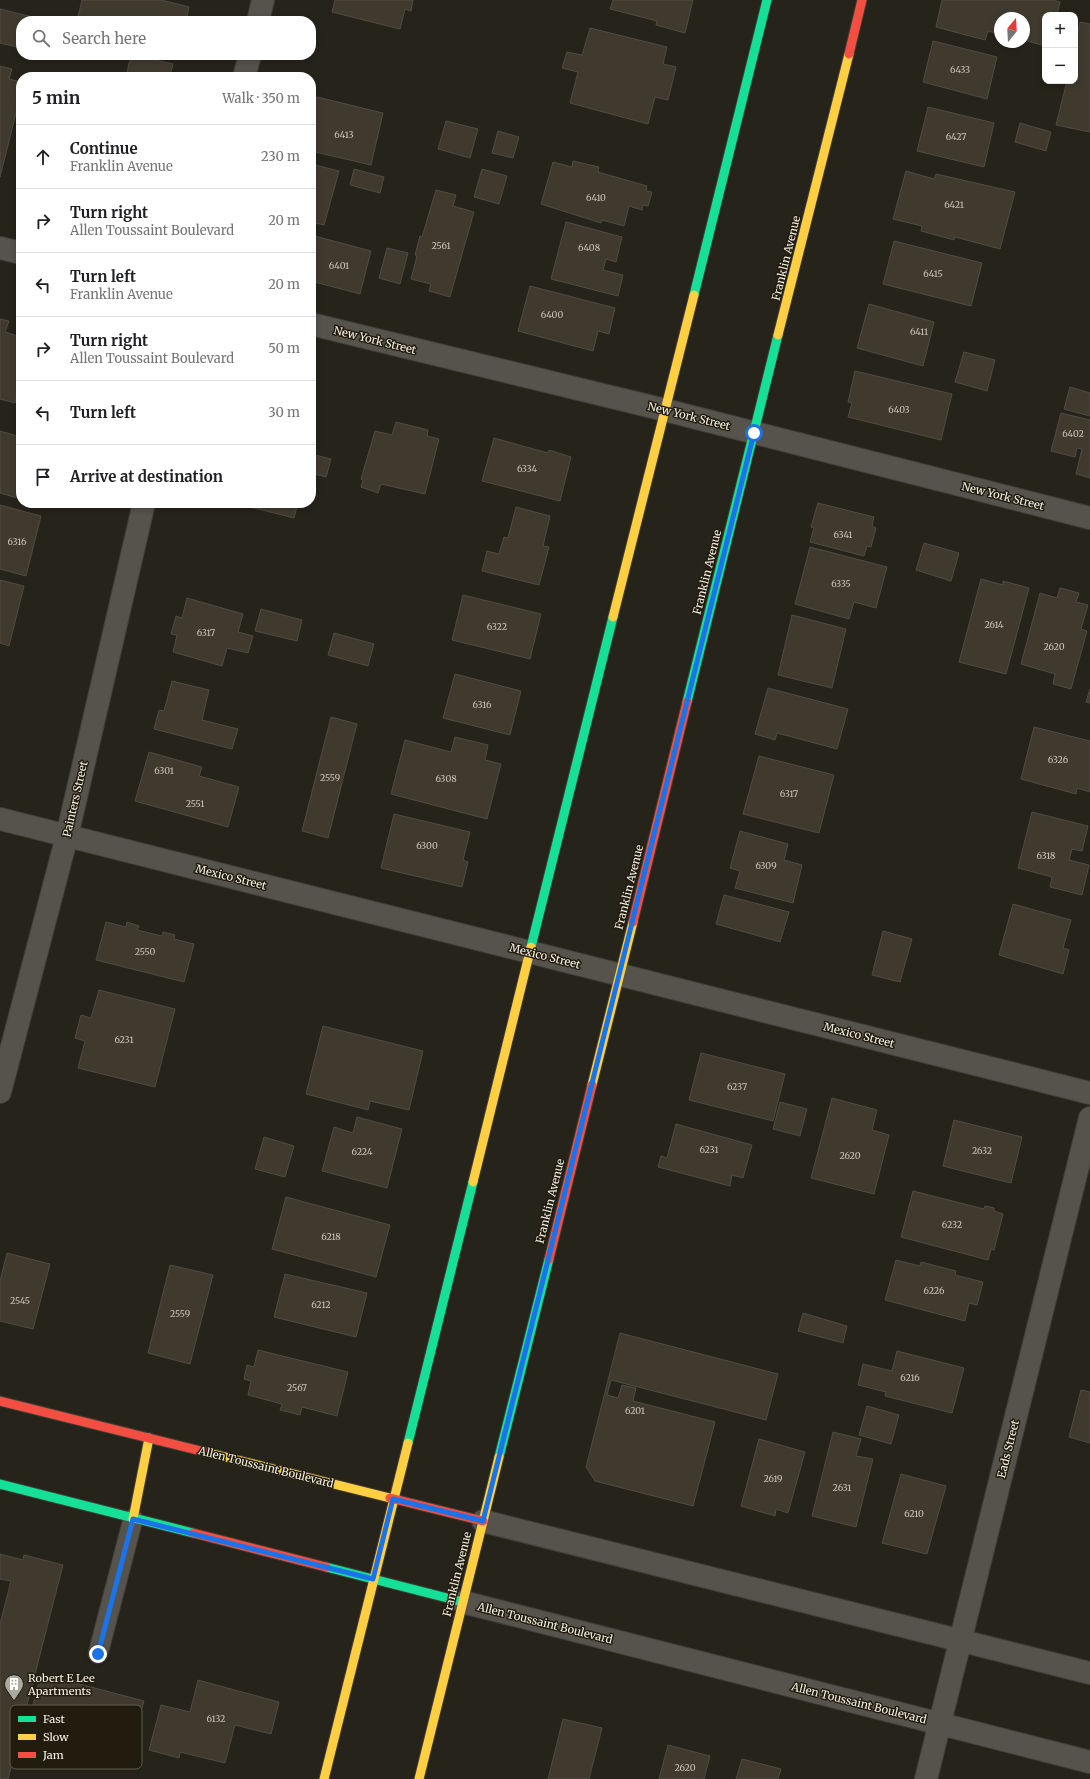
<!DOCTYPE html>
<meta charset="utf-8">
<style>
body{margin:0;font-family:Merriweather,serif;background:#f6f6f6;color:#202124}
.controls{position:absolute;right:12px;top:12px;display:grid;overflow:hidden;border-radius:8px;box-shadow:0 2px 6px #0003}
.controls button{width:36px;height:36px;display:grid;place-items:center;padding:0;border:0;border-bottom:1px solid #e0e0e0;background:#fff;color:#202124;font:20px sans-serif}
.compass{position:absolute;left:994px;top:12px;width:36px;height:36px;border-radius:50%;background:#fff;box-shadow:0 2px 6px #0003;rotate:18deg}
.stop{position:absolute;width:12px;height:12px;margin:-9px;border:3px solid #1a73e8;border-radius:50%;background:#fff}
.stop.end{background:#1a73e8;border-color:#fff;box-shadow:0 1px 4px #0008}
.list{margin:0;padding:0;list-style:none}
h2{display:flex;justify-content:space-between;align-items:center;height:52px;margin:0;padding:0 16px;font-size:17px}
h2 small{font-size:13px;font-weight:400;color:#757577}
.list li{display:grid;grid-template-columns:26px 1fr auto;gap:12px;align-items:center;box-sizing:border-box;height:64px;padding:0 16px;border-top:1px solid #e0e0e0}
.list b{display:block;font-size:15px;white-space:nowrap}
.list p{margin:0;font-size:13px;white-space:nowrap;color:#757577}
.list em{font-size:13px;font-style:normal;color:#757577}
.icon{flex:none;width:22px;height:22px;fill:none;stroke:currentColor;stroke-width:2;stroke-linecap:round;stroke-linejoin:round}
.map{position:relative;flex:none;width:1090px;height:1779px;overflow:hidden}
.search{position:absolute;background:#fff;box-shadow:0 2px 6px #0003;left:16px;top:16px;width:300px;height:44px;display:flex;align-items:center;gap:10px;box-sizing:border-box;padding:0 14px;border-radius:16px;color:#757577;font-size:15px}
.panel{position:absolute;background:#fff;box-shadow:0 2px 6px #0003;left:16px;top:72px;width:300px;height:436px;border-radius:16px}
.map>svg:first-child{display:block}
</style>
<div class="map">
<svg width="1090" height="1779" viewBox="0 0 1090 1779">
<rect width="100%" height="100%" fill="#26231a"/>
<path fill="#403a2e" stroke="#4f4c45" d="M82,0H161L189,7L186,21H94L78,17Z
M335,0H413L411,11L405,9L400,29L332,12Z
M613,0H693L685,33L656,25L657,21L610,9Z
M942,0H1052L1060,2L1057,15H1045V46L1024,40V18H1000V34L988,31L985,40L936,27Z
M0,9L49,21H21V48L0,43Z
M1080,22L1090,24V132L1056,125L1067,81H1075V45Z
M590,28L667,47L663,64L676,67L668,100L655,97L648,124L570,103L578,72L562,68L567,52L582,55Z
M933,41L997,57L987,99L923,82Z
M131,55L173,64L170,75L177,77H126Z
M0,66L12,69L9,79L21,82V93L0,177Z
M317,97L383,113L371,165L311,151V120Z
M928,107L994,123L984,167L917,151Z
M446,121L478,129L470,158L438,149Z
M1020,123L1051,132L1046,151L1015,142Z
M498,131L519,137L513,158L492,153Z
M573,161L599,167L598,172L647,186L646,191L652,192L648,206L643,205L642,210L629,206L624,226L602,220L601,223L541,204L553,162L572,167Z
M311,164L339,171L324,225L311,222Z
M354,169L384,177L380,193L350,185Z
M482,169L507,176L499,204L474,197Z
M906,171L934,179L936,174L1015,192L1000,249L955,237L954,240L921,231L922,226L893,219Z
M436,190L456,195L453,206L474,212L450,297L429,291L431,284L411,279L417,256L415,255L420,236L422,237Z
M566,222L622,237L616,262L606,259L603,270L623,275L618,296L551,279Z
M311,235L371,251L360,294L311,281Z
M894,241L982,263L971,306L883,284Z
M387,248L408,253L400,284L379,278Z
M530,286L615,308L609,334L598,331L593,351L518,331Z
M869,304L934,322L923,366L857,348Z
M0,319L9,321L5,332L21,337V379L15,403L0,399Z
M964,352L995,360L987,391L955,382Z
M855,371L952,394L941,440L848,417L852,403L848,402Z
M1070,387L1090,393V416L1064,409Z
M1061,413L1090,420V478L1076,474L1082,449L1077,448L1075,457L1051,451Z
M396,422L428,430L427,436L439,439L425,494L381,484L378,493L361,487L363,480L361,479L375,431L392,435Z
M0,431L21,437V499L0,493Z
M494,438L548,453L549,450L571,457L560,501L482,481Z
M311,454L331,459L326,477L311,473Z
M234,503H298L294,518Z
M818,503L874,517L872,526L876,528L871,547L867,546L864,556L810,542L814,528L811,527Z
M0,505L41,516L26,576L0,569Z
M516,507L550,516L543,546L549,547L539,585L482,571L487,551L499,554L504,537L508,538Z
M924,543L959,553L951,581L916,570Z
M810,547L887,567L876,608L854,602L849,619L795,604Z
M981,579L1003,585V581L1029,588L1006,674L959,662Z
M0,580L24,586L9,646L0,643Z
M1060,588L1079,593L1076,602L1088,605L1081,629L1087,631L1071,689L1053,684L1055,674L1021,664L1040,593L1057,598Z
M463,595L541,614L530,659L452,640Z
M187,598L243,614L238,632L253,636L248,653L227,648L222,666L173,652L177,635L171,634L176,616L182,618Z
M261,609L302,620L297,641L255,631Z
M792,615L846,629L832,688L778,675Z
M334,633L374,644L368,666L328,655Z
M455,674L521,691L510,735L443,718Z
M172,681L209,690L202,720L238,729L232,749L154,729L159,710L164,711Z
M768,688L848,709L837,749L777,733L775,740L755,734Z
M1090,689V703L1086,702Z
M331,717L357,724L328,838L302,831Z
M1034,727L1090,741V792L1077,788L1076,794L1021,779Z
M455,737L488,745L485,760L501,764L487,819L391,794L405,740L451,752Z
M149,752L202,767L199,776L239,787L228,827L135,801Z
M759,756L834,775L819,833L743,814Z
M1032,812L1088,826L1082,851L1072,849L1069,860L1089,865L1082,895L1050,887L1052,877L1018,868Z
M394,814L470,832L463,860L468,862L462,887L381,868Z
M740,831L788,844L784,860L802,865L793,903L735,888L740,871L730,868Z
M724,895L789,912L780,942L716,924Z
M1013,904L1071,920L1063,948L1069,950L1063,974L999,955Z
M106,922L126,927L127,922L139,926L137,930L162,936L163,932L175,935L174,939L194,944L184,982L96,960Z
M883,931L912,939L900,982L872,975Z
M99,990L175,1009L155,1087L78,1068L85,1041L75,1038L81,1015L91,1018Z
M323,1026L423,1051L409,1110L370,1101L368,1110L306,1094Z
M701,1053L785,1074L773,1121L689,1100Z
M832,1098L877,1110L872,1130L889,1135L874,1194L811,1178Z
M780,1102L807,1109L800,1136L773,1129Z
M357,1117L402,1129L387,1188L322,1171L334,1127L353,1133Z
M954,1120L1022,1137L1011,1183L943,1166Z
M676,1124L752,1145L743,1178L732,1175L730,1186L658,1167L661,1156L667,1158Z
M264,1137L294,1146L285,1177L255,1169Z
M913,1191L984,1209L985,1206L994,1208V1211L1003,1214L994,1250L991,1249L988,1260L901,1237Z
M286,1197L390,1225L376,1277L272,1249Z
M7,1253L50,1264L33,1329L0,1321V1281Z
M896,1260L920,1266L921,1262L956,1271L955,1275L983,1282L977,1305L969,1303L965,1321L885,1300Z
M170,1265L213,1275L190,1364L148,1353Z
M285,1274L367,1293L356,1337L274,1317Z
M803,1313L847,1326L843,1343L798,1331Z
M620,1333L778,1374L766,1420L611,1380L607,1395L618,1398L622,1385L636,1388L633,1401L715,1422L693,1506L595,1481L586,1467Z
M258,1350L348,1372L337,1416L302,1407L300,1415L280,1410L282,1404L248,1395L251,1381L244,1379L247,1365L254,1367Z
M897,1351L964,1368L952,1413L885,1396L886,1392L858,1385L863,1364L892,1371Z
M1081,1390L1090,1392V1443L1069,1437Z
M867,1406L899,1415L891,1444L859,1435Z
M833,1432L861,1439L856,1456L873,1459L856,1527L812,1516Z
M759,1439L805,1452L788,1513L776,1509L775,1516L741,1506Z
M901,1474L946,1486L927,1554L882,1543Z
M0,1554L23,1560L24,1555L63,1565L8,1779H0V1624L11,1581L0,1579Z
M41,1674L144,1701L130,1751L28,1724Z
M198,1680L279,1702L271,1734L235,1725L225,1763L180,1752L179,1758L149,1750L161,1705L190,1712Z
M563,1719L602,1728L589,1779H548Z
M668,1745L710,1756L704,1779H659Z
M742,1759L781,1769L778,1779H736Z"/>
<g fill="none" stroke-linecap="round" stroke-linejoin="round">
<defs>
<path id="lane" d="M98,1654L133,1519"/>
<path id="street" d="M258,21L263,0
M244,77L250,55
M0,248L21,253
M311,324L665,410L1090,518
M0,819L1090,1093
M0,1092L67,836L144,503
M483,1521L1090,1673
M463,1602L1090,1762
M926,1779L1090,1118"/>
<path id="fast" d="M694,295L767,0
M687,702L778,335
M531,947L613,617
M408,1443L473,1182
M499,1457L549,1259
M0,1484L193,1533
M326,1567L463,1602"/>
<path id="slow" d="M778,335L849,54
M613,617L694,295
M592,1085L633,922
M473,1182L531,947
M205,1452L390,1498
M133,1519L149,1438
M324,1779L408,1443
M419,1779L499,1457"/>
<path id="jam" d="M849,54L862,0
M633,922L687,702
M549,1259L592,1085
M0,1401L205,1452
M390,1498L483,1521
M193,1533L326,1567"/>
</defs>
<use href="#lane" stroke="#403d37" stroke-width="21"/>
<use href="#street" stroke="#403d37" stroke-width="24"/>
<use href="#fast" stroke="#403d37" stroke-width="11"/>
<use href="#slow" stroke="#403d37" stroke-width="11"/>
<use href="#jam" stroke="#403d37" stroke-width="11"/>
<use href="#lane" stroke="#55534c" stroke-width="19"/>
<use href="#street" stroke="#55534c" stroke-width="22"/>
<use href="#fast" stroke="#16e098" stroke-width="9"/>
<use href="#slow" stroke="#ffcf43" stroke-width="9"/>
<use href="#jam" stroke="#f24e42" stroke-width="9"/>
</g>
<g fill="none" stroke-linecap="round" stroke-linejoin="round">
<path stroke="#1a73e8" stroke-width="5" d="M98,1654L133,1519L373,1579L393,1499L483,1521L754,433"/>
</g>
<defs>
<symbol id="building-pin" viewBox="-11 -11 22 30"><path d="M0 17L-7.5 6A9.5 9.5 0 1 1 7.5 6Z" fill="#aca99f" stroke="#211c0d"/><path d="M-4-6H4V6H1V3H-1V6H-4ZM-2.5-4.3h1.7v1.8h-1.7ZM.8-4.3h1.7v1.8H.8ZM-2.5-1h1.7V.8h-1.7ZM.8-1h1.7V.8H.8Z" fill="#fff"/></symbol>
</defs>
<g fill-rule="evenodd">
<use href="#building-pin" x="3" y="1673" width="22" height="30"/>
</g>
<g text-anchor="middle" stroke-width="3" stroke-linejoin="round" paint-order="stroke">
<g font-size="9" fill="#c7c3b9">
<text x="960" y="73">6433</text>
<text x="344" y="138">6413</text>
<text x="956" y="140">6427</text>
<text x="596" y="201">6410</text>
<text x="954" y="208">6421</text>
<text x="441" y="249">2561</text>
<text x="589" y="251">6408</text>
<text x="339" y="269">6401</text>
<text x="933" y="277">6415</text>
<text x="552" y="318">6400</text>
<text x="919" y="335">6411</text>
<text x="899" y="413">6403</text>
<text x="1073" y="437">6402</text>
<text x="527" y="472">6334</text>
<text x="843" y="538">6341</text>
<text x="17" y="545">6316</text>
<text x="841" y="587">6335</text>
<text x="994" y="628">2614</text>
<text x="497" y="630">6322</text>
<text x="206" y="636">6317</text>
<text x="1054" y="650">2620</text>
<text x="482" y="708">6316</text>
<text x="1058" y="763">6326</text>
<text x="164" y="774">6301</text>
<text x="330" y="781">2559</text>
<text x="446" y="782">6308</text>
<text x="789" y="797">6317</text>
<text x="195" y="807">2551</text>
<text x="427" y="849">6300</text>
<text x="1046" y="859">6318</text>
<text x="766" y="869">6309</text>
<text x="145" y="955">2550</text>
<text x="124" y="1043">6231</text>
<text x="737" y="1090">6237</text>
<text x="709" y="1153">6231</text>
<text x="982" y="1154">2632</text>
<text x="362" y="1155">6224</text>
<text x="850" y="1159">2620</text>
<text x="952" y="1228">6232</text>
<text x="331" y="1240">6218</text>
<text x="934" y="1294">6226</text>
<text x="20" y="1304">2545</text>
<text x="321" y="1308">6212</text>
<text x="180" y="1317">2559</text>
<text x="910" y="1381">6216</text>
<text x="297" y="1391">2567</text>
<text x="635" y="1414">6201</text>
<text x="773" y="1482">2619</text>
<text x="842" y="1491">2631</text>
<text x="914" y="1517">6210</text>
<text x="216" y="1722">6132</text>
<text x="685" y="1771">2620</text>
</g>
<g font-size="11" fill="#f4f1e7" stroke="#211c0d">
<text transform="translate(786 258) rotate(-76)" y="4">Franklin Avenue</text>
<text transform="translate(375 340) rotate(14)" y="4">New York Street</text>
<text transform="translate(689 416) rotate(14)" y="4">New York Street</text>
<text transform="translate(1003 496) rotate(14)" y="4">New York Street</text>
<text transform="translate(707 572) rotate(-76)" y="4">Franklin Avenue</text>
<text transform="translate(75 799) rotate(-77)" y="4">Painters Street</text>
<text transform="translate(231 877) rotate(14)" y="4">Mexico Street</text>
<text transform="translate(629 887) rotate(-76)" y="4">Franklin Avenue</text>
<text transform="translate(545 956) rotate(14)" y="4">Mexico Street</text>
<text transform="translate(859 1035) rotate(14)" y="4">Mexico Street</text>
<text transform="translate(550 1201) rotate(-76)" y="4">Franklin Avenue</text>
<text transform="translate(1008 1449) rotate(-76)" y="4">Eads Street</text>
<text transform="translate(266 1467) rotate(14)" y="4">Allen Toussaint Boulevard</text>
<text transform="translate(457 1574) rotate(-76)" y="4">Franklin Avenue</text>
<text transform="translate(545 1623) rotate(14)" y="4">Allen Toussaint Boulevard</text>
<text transform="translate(859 1703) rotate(14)" y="4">Allen Toussaint Boulevard</text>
</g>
<g font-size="11" fill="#f4f1e7" stroke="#211c0d" text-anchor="start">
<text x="28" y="1682">Robert E Lee<tspan x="28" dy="13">Apartments</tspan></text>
</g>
</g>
<rect x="10" y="1705" width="132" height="64" rx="6" fill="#211c0d" stroke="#605c4e" stroke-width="1"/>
<rect x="18" y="1716" width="18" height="6" fill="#16e098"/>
<rect x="18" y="1734" width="18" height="6" fill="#ffcf43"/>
<rect x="18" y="1752" width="18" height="6" fill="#f24e42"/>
<g font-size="11" fill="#f4f1e7">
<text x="43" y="1723">Fast</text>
<text x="43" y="1741">Slow</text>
<text x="43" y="1759">Jam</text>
</g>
</svg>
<div class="controls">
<button>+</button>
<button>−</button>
</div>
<svg class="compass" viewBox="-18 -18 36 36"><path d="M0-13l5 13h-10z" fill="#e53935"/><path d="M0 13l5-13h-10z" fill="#757577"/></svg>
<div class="stop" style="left:754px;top:433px"></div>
<div class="stop end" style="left:98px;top:1654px"></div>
<div class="search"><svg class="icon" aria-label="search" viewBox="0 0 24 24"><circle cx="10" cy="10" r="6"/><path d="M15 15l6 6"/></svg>Search here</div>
<section class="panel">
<h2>5 min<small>Walk · 350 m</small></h2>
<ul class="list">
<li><svg class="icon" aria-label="ahead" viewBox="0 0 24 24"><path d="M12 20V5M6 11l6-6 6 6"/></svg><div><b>Continue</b><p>Franklin Avenue</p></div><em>230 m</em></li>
<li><svg class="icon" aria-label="right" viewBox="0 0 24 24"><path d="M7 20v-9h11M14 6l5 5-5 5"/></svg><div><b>Turn right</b><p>Allen Toussaint Boulevard</p></div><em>20 m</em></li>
<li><svg class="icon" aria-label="left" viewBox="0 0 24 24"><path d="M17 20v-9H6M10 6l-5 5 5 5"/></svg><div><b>Turn left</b><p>Franklin Avenue</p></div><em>20 m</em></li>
<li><svg class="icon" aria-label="right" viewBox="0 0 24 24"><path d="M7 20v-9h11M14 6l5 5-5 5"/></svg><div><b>Turn right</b><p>Allen Toussaint Boulevard</p></div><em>50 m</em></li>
<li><svg class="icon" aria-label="left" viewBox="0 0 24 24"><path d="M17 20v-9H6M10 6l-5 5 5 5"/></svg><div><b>Turn left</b></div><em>30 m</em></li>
<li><svg class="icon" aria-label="arrive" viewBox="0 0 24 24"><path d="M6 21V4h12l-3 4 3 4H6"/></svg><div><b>Arrive at destination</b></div></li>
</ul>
</section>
</div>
